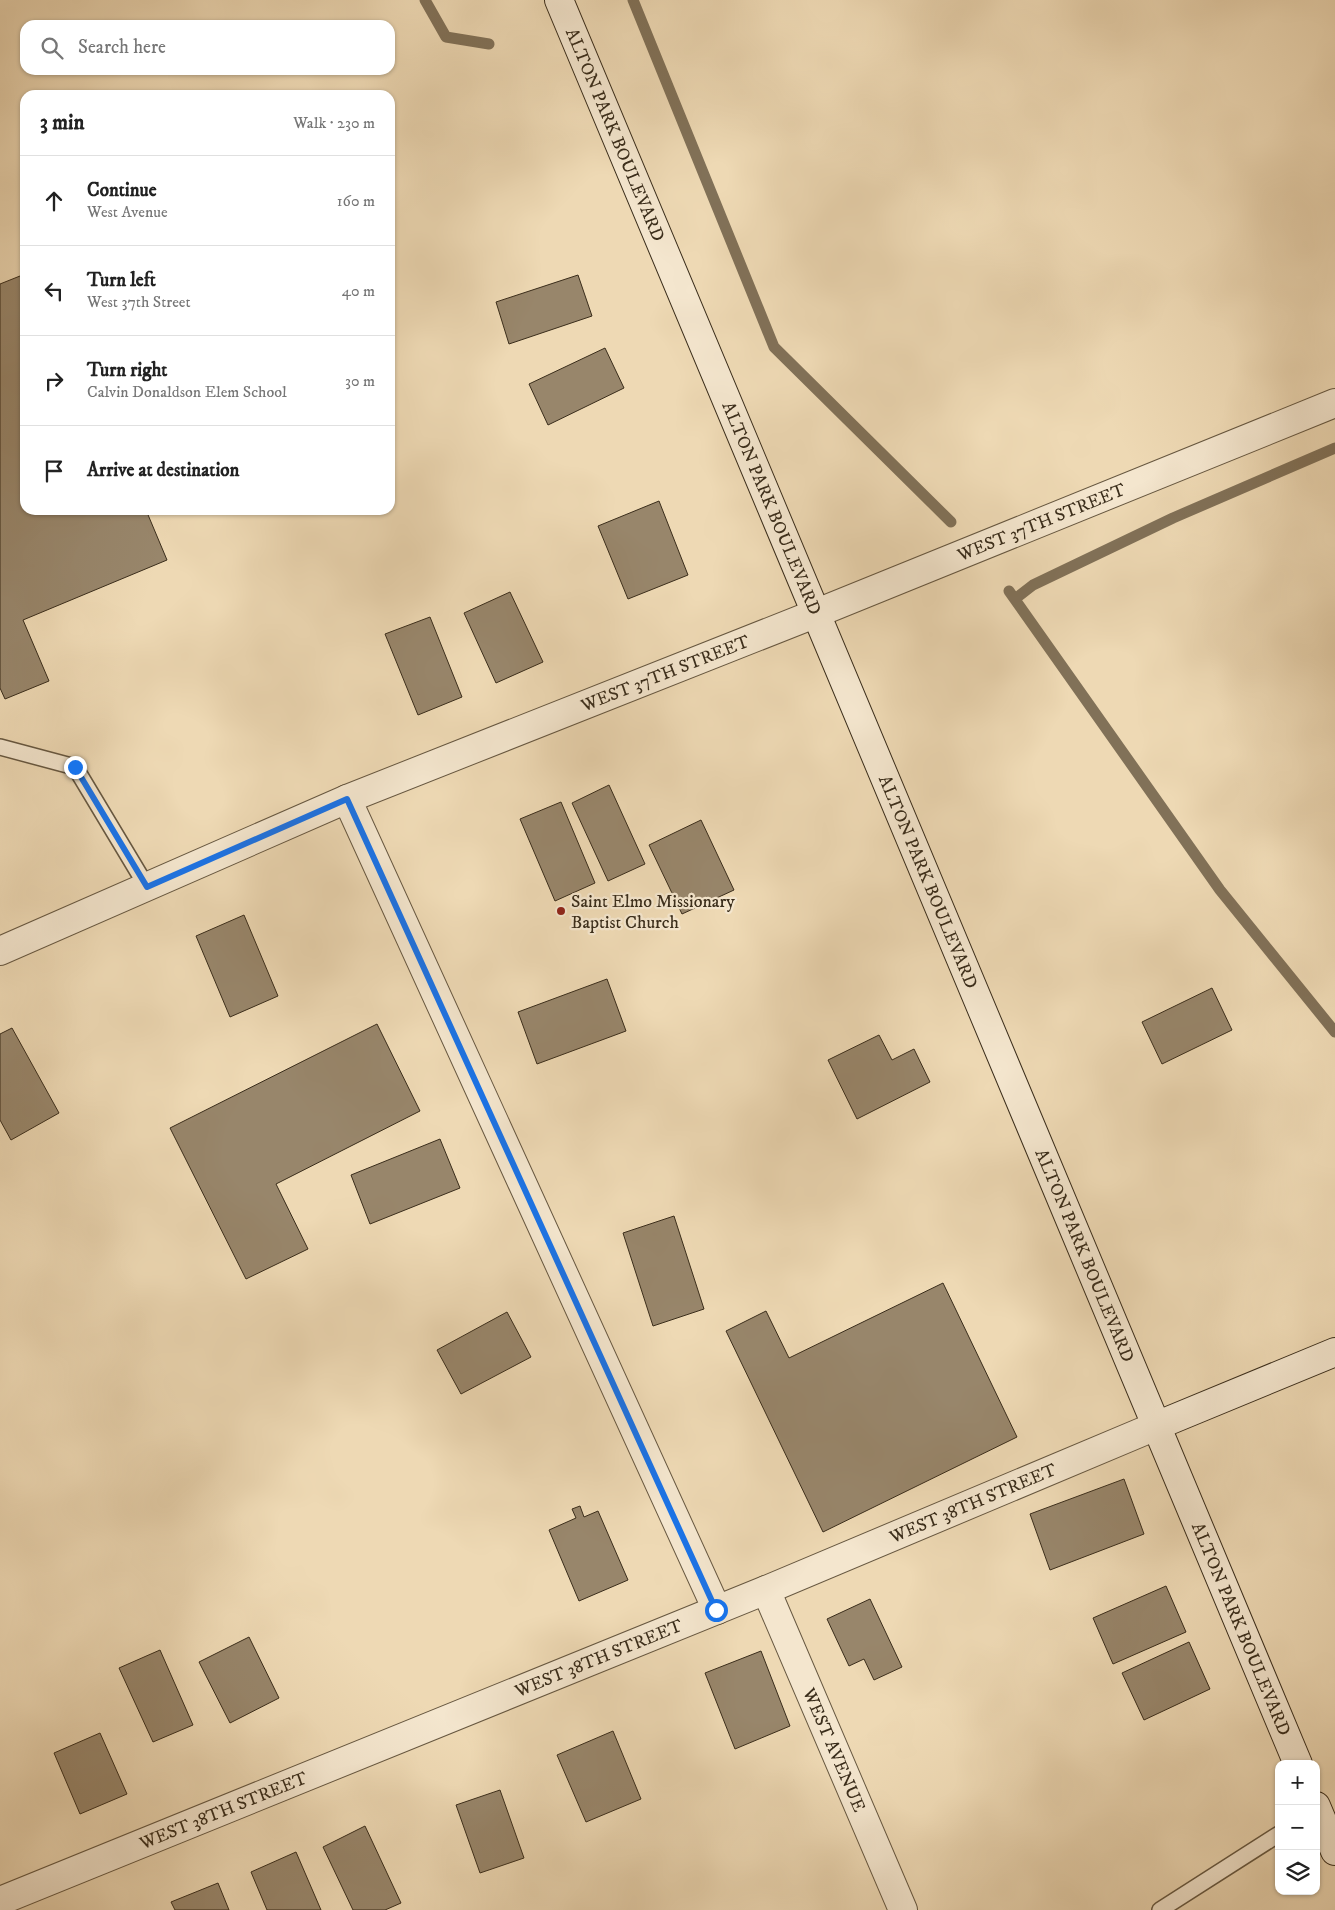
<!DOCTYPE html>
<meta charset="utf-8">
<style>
body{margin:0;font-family:"IM FELL DW Pica",serif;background:#f6f6f6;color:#222}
.controls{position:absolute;right:15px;bottom:15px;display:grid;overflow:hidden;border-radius:10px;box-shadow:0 1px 4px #0004}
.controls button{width:45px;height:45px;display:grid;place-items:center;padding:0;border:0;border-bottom:1px solid #e0e0e0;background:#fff;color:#222;font:25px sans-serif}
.stop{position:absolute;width:15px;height:15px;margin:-11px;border:4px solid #1a73e8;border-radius:50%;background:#fff}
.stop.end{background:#1a73e8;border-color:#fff;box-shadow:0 1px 5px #0008}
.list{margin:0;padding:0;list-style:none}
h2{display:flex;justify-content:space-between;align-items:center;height:65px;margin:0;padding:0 20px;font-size:21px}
h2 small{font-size:16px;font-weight:400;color:#767676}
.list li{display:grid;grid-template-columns:32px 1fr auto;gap:15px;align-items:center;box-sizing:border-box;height:90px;padding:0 20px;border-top:1px solid #e0e0e0}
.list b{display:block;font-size:19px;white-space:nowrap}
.list p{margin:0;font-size:16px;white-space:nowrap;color:#767676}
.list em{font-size:16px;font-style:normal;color:#767676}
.icon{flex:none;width:28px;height:28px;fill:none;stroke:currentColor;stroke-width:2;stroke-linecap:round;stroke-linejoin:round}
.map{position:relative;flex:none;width:1335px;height:1910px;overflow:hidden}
.search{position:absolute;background:#fff;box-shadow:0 1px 4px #0004;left:20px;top:20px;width:375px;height:55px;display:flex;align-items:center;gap:12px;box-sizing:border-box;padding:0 18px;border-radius:15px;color:#767676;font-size:19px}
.panel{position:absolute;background:#fff;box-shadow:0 1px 4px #0004;left:20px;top:90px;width:375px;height:425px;border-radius:15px}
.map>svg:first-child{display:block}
</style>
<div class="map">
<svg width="1335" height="1910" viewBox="0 0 1335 1910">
<rect width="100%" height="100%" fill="#eed9b4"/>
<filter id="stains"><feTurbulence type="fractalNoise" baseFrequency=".004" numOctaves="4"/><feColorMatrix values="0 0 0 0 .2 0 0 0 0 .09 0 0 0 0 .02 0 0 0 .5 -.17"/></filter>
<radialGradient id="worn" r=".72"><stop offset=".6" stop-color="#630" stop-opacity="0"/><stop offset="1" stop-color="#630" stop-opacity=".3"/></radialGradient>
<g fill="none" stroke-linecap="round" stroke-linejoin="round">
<path stroke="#817158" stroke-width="11" d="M425,0L446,37L489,44
M633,0L774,347L951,522
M1009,591L1220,890L1335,1032
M1015,599L1033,585L1173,518L1335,448"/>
</g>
<path fill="#98866b" stroke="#3a2d1b" d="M25,274V408L21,409L25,418V510H146L167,560L23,620L49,681L5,699L0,688V284Z
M578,275L592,316L509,344L496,302Z
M605,348L624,388L548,425L529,384Z
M659,501L688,575L628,599L598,526Z
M510,592L543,662L496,683L464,613Z
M430,617L462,697L418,715L385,634Z
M609,785L645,864L608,881L572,803Z
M561,802L595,883L555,901L520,819Z
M701,820L734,890L682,914L649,845Z
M244,915L278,996L230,1017L196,936Z
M607,979L626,1031L537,1064L518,1012Z
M1212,988L1232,1030L1162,1064L1142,1022Z
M377,1024L420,1111L276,1184L308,1249L246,1279L170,1128Z
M12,1028L59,1113L11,1140L0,1120V1034Z
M879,1035L892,1060L914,1049L930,1082L857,1119L828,1060Z
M440,1139L460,1188L370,1224L351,1175Z
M674,1216L704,1309L653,1326L623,1233Z
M943,1283L1017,1437L823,1532L726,1331L766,1311L789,1358Z
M507,1312L531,1357L461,1394L437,1350Z
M1124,1479L1144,1534L1050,1570L1030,1514Z
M580,1506L584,1517L598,1511L628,1580L579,1601L549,1530L576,1518L572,1509Z
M1166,1586L1186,1632L1113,1664L1093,1618Z
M870,1599L902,1667L874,1680L864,1659L849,1666L827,1619Z
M249,1637L279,1698L230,1723L199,1662Z
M1189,1642L1210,1689L1144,1720L1122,1673Z
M160,1650L193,1725L153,1742L119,1668Z
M761,1651L790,1726L735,1749L705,1673Z
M613,1731L641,1799L586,1822L557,1755Z
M100,1733L127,1794L80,1814L54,1753Z
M500,1790L524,1858L480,1873L456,1805Z
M365,1826L401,1903L385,1910H353L323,1847Z
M296,1852L321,1910H267L251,1872Z
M218,1883L229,1910H175L171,1902Z"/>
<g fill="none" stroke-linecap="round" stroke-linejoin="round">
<defs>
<path id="service" d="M0,747L75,767L147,887
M1160,1910L1279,1834"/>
<g id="minor">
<path id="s1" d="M817,613L1335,403"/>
<path d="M347,799L717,1610"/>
<path id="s2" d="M766,1590L903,1910"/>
<path id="s3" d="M0,1901L766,1590L1156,1426"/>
</g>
<g id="tertiary">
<path id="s4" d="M0,951L347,799L817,613"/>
</g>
<g id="secondary">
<path id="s5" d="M559,0L1298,1764"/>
<path d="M1156,1426L1335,1352"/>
<path d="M1316,1806L1335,1851"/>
</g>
</defs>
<use href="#service" stroke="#675841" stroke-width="18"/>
<use href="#minor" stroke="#675841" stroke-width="30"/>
<use href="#tertiary" stroke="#675841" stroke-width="30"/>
<use href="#secondary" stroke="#3a2d1b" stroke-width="30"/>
<use href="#service" stroke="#f4e6ce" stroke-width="15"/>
<use href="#minor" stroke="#f4e6ce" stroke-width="28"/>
<use href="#tertiary" stroke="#f4e6ce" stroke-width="28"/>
<use href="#secondary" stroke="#f4e6ce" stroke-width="28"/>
</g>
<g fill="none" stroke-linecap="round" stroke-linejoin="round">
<path stroke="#1a73e8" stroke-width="6" d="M75,767L147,887L347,799L716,1610"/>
</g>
<circle fill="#8f2418" stroke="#f4e6ce" stroke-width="2" cx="561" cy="911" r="5"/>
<g text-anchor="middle" stroke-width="4.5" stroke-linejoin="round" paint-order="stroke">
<g font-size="18" fill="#3a2d1b" stroke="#f4e6ce">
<text dy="6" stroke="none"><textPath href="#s5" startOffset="146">ALTON PARK BOULEVARD</textPath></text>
<text dy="6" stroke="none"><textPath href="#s5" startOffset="551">ALTON PARK BOULEVARD</textPath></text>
<text dy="6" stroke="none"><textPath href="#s1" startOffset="242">WEST 37TH STREET</textPath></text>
<text dy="6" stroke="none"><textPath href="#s4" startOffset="721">WEST 37TH STREET</textPath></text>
<text dy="6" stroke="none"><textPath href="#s5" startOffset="956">ALTON PARK BOULEVARD</textPath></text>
<text dy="6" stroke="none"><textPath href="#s5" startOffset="1361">ALTON PARK BOULEVARD</textPath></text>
<text dy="6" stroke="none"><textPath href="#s3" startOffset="1051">WEST 38TH STREET</textPath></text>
<text dy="6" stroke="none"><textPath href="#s5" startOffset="1766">ALTON PARK BOULEVARD</textPath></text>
<text dy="6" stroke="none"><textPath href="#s3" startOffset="646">WEST 38TH STREET</textPath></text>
<text dy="6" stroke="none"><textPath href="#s2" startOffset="174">WEST AVENUE</textPath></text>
<text dy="6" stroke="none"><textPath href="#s3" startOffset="241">WEST 38TH STREET</textPath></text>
</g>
<g font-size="18" fill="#3a2d1b" stroke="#f4e6ce" text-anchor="start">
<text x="571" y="907">Saint Elmo Missionary<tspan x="571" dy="21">Baptist Church</tspan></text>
</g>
</g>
<rect width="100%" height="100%" filter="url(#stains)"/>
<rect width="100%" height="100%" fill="url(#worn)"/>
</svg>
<div class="controls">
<button>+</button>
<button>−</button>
<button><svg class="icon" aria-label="layers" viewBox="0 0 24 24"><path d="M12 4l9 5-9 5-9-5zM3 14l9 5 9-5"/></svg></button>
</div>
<div class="stop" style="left:716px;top:1610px"></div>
<div class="stop end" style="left:75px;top:767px"></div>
<div class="search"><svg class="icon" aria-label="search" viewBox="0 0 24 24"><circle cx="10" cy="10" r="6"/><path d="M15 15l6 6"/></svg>Search here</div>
<section class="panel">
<h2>3 min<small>Walk · 230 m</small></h2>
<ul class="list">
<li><svg class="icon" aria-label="ahead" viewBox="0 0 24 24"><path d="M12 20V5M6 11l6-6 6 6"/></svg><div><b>Continue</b><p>West Avenue</p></div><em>160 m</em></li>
<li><svg class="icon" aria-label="left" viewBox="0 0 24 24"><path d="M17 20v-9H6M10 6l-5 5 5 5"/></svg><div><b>Turn left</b><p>West 37th Street</p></div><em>40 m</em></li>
<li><svg class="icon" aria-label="right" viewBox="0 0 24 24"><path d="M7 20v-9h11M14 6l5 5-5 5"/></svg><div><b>Turn right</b><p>Calvin Donaldson Elem School</p></div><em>30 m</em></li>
<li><svg class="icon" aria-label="arrive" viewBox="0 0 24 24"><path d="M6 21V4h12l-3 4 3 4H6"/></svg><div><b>Arrive at destination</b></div></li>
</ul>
</section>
</div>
